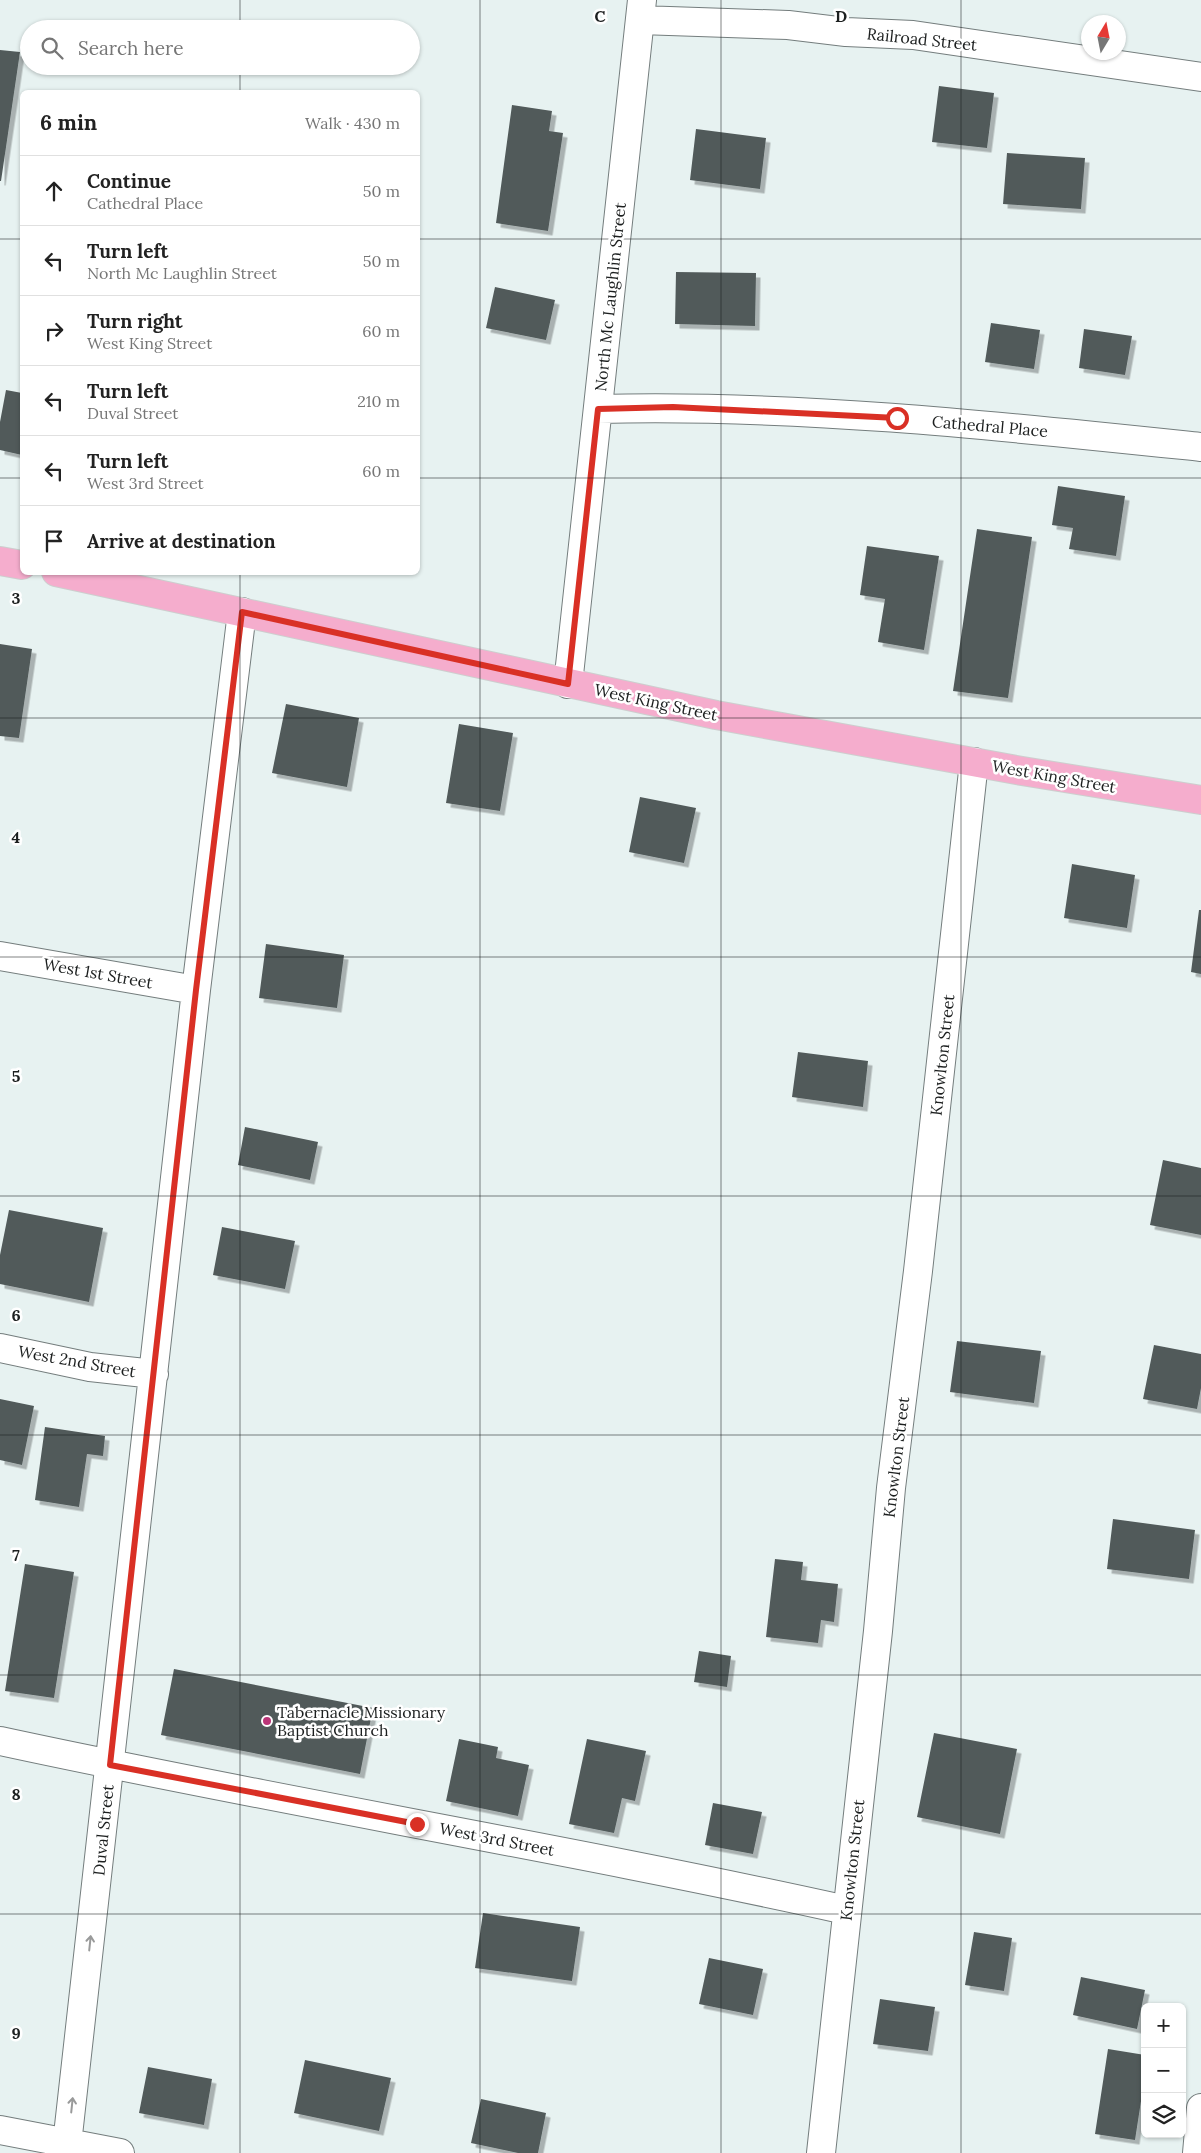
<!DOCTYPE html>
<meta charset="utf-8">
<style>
body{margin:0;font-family:Lora,serif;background:#f6f6f6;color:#222}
.controls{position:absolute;right:15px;bottom:15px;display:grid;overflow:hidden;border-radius:8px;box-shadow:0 1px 4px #0004}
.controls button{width:45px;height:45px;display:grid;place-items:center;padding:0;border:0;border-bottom:1px solid #e0e0e0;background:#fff;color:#222;font:25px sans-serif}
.compass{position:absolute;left:1081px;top:15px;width:45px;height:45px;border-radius:50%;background:#fff;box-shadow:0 1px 4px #0004;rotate:10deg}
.stop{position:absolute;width:15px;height:15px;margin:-11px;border:4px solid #d93025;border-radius:50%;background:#fff}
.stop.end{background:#d93025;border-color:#fff;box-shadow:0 1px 5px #0008}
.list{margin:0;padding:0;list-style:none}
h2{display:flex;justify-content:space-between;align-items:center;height:65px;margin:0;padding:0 20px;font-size:21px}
h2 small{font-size:16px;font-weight:400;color:#767676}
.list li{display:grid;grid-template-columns:32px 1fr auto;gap:15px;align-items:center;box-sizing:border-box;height:70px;padding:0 20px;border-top:1px solid #e0e0e0}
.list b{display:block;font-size:19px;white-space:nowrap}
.list p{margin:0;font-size:16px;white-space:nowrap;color:#767676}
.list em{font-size:16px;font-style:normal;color:#767676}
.icon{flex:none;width:28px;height:28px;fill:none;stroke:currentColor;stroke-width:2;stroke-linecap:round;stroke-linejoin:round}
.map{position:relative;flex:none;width:1201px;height:2153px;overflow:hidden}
.search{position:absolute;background:#fff;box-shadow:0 1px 4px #0004;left:20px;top:20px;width:400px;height:55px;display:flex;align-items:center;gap:12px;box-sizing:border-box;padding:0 18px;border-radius:28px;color:#767676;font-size:19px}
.panel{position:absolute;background:#fff;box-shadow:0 1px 4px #0004;left:20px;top:90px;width:400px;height:485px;border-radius:8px}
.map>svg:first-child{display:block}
</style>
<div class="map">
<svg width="1201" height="2153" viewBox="0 0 1201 2153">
<defs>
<filter id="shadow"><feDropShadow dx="4.5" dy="4.5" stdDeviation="0" flood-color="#0004"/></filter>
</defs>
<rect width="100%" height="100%" fill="#e7f2f1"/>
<path fill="#515a5a" filter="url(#shadow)" d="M0,50L20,52L1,181H0Z
M939,86L994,93L987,148L932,142Z
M512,105L552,111L549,131L563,133L548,231L496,223Z
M696,129L766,138L760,189L690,180Z
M1007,153L1085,158L1081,209L1003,204Z
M676,272L756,273L755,326L675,324Z
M495,287L555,300L546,340L486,328Z
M991,323L1040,330L1034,369L985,362Z
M1084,329L1132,336L1125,375L1079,368Z
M6,390L22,393V455L0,450V422Z
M1058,486L1125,496L1116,556L1069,549L1073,528L1052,525Z
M977,529L1032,537L1008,698L953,691Z
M867,546L939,556L924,650L878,642L885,599L860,595Z
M0,644L32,649L19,738L0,736Z
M286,704L359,718L347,787L272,773Z
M459,724L513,733L500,811L446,803Z
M640,797L696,808L684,863L629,852Z
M1072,864L1135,875L1127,928L1064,918Z
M1199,910H1201V974L1191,972Z
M266,944L344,955L337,1008L259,998Z
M798,1052L868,1061L863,1107L792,1097Z
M245,1127L318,1142L310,1180L238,1165Z
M1163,1160L1201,1168V1235L1150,1225Z
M9,1210L103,1228L89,1302L0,1284V1255Z
M222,1227L295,1241L285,1289L213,1275Z
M957,1341L1041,1351L1034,1403L950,1392Z
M1154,1345L1201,1354V1388L1197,1409L1143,1399Z
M0,1399L34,1406L22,1465L0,1460Z
M45,1427L105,1436L103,1456L87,1454L79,1507L35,1500Z
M1113,1519L1195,1530L1189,1579L1107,1569Z
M775,1559L803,1562L801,1580L838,1584L834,1622L821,1620L818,1643L766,1637Z
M25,1564L74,1572L54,1698L5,1691Z
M699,1651L731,1656L727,1687L694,1682Z
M174,1669L373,1708L360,1774L161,1735Z
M934,1733L1017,1749L1000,1834L917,1817Z
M459,1739L498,1747L496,1758L529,1765L518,1816L446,1801Z
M587,1739L646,1751L635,1801L622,1798L614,1833L569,1824Z
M713,1803L762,1812L753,1854L705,1845Z
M483,1913L580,1927L572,1981L475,1968Z
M974,1932L1012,1938L1004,1991L965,1985Z
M709,1958L763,1969L753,2015L699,2004Z
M1081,1977L1145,1990L1137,2029L1073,2015Z
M880,1999L935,2007L928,2051L873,2044Z
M1108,2049L1145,2055V2075L1135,2140L1095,2134Z
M305,2060L391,2078L379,2131L294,2113Z
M148,2067L212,2079L204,2125L139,2113Z
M481,2099L546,2113L538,2153H518L471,2143Z"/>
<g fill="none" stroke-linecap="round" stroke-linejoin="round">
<defs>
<path id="street" d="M640,20L788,25L846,32L913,35L1201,77
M598,409C799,404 1001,426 1201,447
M568,684L642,0
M0,956L196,990
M0,1348L90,1367L154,1374
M0,1741C281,1802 566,1848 846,1910
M0,2130L120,2153
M66,2153L196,990L242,612
M821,2153L878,1631L891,1488L918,1271L974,762
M1197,2153L1201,2108"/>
<path id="primary" d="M0,561L22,565
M56,572L716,715L1022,771L1201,800"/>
</defs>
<use href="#street" stroke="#747d7d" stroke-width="30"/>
<use href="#primary" stroke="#cdcece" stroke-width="30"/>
<use href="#street" stroke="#fff" stroke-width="28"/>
<use href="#primary" stroke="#f5adcd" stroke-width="28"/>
</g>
<defs><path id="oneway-shaft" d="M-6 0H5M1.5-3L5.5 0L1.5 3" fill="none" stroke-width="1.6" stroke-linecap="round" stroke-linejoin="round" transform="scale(1.25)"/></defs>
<g stroke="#999a9a">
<use href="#oneway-shaft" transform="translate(90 1943) rotate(-84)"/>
<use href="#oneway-shaft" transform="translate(72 2105) rotate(-84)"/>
</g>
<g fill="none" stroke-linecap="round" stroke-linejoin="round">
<path stroke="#d93025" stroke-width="6" d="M417,1824L110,1765L196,990L242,612L568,684L598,409L673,407L897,418"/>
</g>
<path fill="none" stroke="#1c1f1f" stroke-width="1" stroke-opacity="0.55" d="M240,0V29M480,0V2153M721,0V2153M961,0V2153M240,66V92M0,239H22M418,239H1201M0,478H22M418,478H1201M240,572V2153M0,718H1201M0,957H1201M0,1196H1201M0,1435H1201M0,1675H1201M0,1914H1201"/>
<circle fill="#ba3477" stroke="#fff" stroke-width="2" cx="267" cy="1721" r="5"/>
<g text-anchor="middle" stroke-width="5" stroke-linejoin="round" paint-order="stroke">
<g font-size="16" fill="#1c1f1f" stroke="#fff">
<text transform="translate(922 39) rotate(6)" y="6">Railroad Street</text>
<text transform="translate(610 297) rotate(-84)" y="6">North Mc Laughlin Street</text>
<text transform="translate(990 426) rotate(5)" y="6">Cathedral Place</text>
<text transform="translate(656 702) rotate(12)" y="6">West King Street</text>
<text transform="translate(1054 776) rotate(10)" y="6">West King Street</text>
<text transform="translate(98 973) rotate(10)" y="6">West 1st Street</text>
<text transform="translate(942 1055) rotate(-84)" y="6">Knowlton Street</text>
<text transform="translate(77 1361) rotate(10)" y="6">West 2nd Street</text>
<text transform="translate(896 1457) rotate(-83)" y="6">Knowlton Street</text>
<text transform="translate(103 1830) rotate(-84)" y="6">Duval Street</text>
<text transform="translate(497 1839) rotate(11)" y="6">West 3rd Street</text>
<text transform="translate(852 1860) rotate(-84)" y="6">Knowlton Street</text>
</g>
<g font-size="16" fill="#1c1f1f" stroke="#fff" text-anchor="start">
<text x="277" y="1718">Tabernacle Missionary<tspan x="277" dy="18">Baptist Church</tspan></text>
</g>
</g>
<g font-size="16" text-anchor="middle" font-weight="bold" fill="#1c1f1f" stroke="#fff" stroke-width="5" stroke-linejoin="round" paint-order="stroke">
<text x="600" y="22">C</text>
<text x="841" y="22">D</text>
<text x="16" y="604">3</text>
<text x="16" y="843">4</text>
<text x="16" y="1082">5</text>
<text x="16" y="1321">6</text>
<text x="16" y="1561">7</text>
<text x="16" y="1800">8</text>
<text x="16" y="2039">9</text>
</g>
</svg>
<div class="controls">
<button>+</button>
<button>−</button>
<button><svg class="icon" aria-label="layers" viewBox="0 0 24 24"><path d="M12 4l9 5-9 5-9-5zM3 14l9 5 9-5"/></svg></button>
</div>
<svg class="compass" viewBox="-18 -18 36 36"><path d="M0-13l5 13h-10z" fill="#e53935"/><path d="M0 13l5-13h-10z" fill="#767676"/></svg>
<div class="stop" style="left:897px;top:418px"></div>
<div class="stop end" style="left:417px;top:1824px"></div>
<div class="search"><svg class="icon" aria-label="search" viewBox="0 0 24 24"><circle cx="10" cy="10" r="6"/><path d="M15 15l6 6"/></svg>Search here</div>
<section class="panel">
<h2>6 min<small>Walk · 430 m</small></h2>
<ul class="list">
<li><svg class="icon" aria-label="ahead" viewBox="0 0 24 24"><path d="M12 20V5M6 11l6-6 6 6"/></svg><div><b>Continue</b><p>Cathedral Place</p></div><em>50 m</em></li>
<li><svg class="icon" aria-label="left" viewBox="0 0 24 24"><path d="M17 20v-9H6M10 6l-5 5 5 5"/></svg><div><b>Turn left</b><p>North Mc Laughlin Street</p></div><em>50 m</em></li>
<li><svg class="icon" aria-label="right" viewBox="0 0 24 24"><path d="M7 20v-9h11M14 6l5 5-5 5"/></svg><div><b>Turn right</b><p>West King Street</p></div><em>60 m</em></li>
<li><svg class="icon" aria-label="left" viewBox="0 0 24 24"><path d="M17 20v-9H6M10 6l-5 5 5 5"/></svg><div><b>Turn left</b><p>Duval Street</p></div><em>210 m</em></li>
<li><svg class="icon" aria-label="left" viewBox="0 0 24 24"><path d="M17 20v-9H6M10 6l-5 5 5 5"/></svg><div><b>Turn left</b><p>West 3rd Street</p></div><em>60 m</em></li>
<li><svg class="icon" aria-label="arrive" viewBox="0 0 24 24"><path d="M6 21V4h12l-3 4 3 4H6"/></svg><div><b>Arrive at destination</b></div></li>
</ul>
</section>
</div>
